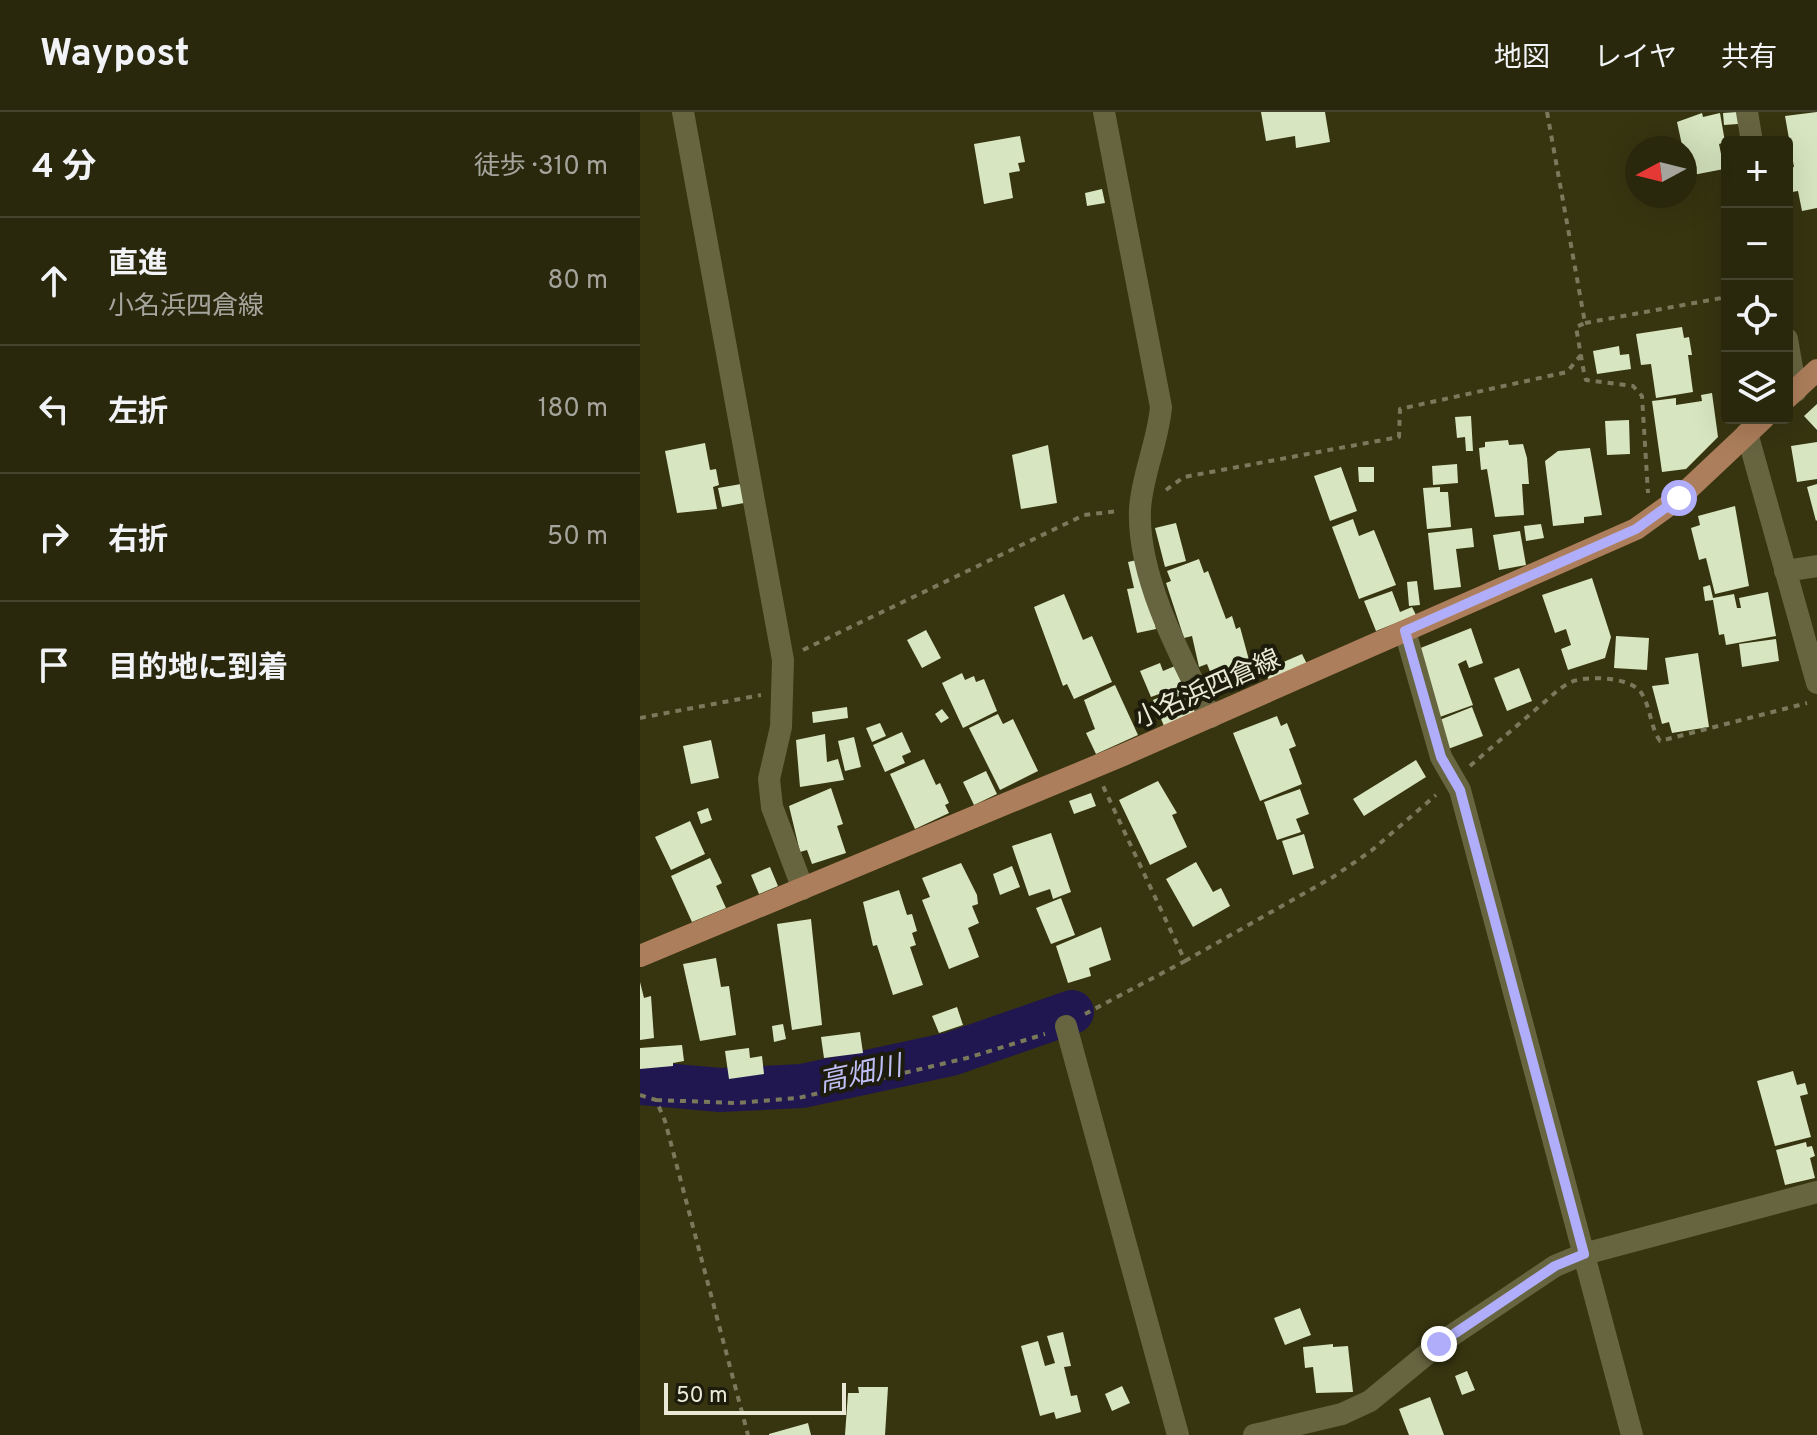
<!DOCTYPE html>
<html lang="ja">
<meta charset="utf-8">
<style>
body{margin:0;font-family:Overpass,"Noto Sans JP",sans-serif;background:#312f15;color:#f1f3f6}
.controls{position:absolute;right:24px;top:24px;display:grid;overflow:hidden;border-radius:8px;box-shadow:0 8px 32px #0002}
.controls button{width:72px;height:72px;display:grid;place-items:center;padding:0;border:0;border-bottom:2px solid #45442d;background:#29270c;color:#f1f3f6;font:40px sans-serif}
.compass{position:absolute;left:985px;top:24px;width:72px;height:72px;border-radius:50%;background:#29270c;box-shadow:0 8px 32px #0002;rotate:263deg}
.scale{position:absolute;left:24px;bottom:20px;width:182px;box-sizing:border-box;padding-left:8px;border:4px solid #eae9d5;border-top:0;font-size:22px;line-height:28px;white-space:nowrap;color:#eae9d5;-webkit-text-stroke:6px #1c1b0c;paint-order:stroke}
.stop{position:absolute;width:24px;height:24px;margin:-18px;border:6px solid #b0aefa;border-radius:50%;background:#fff}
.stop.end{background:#b0aefa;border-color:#fff;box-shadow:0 2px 8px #0008}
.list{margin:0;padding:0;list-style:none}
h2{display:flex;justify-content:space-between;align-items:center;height:104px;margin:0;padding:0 32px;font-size:34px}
h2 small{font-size:26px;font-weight:400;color:#a5a59d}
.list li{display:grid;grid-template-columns:52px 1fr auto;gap:24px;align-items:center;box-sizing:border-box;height:128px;padding:0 32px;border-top:2px solid #45442d}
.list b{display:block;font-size:30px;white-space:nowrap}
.list p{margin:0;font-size:26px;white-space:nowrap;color:#a5a59d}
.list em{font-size:26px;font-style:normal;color:#a5a59d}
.icon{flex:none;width:44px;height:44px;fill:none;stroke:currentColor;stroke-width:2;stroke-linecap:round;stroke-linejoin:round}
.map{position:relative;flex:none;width:1177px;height:1323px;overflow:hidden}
header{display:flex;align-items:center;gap:48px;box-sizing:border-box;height:112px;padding:0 40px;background:#29270c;border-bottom:2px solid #45442d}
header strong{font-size:38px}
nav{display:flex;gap:44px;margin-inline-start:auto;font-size:28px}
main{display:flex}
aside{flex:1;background:#29270c}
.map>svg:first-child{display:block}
</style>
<header>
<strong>Waypost</strong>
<nav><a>地図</a><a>レイヤ</a><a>共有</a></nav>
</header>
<main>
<aside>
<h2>4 分<small>徒歩 · 310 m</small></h2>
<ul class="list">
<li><svg class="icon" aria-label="ahead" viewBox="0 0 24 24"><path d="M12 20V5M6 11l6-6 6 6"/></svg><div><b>直進</b><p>小名浜四倉線</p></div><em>80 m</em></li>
<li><svg class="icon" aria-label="left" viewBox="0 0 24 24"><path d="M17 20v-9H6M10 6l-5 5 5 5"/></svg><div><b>左折</b></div><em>180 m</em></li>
<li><svg class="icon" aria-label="right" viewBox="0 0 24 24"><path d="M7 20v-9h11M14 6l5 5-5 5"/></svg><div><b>右折</b></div><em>50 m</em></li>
<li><svg class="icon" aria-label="arrive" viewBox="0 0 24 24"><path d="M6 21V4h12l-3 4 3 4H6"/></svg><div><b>目的地に到着</b></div></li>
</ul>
</aside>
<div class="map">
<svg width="1177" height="1323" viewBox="0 0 1177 1323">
<rect width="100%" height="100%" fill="#373410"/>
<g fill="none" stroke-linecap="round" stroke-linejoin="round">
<path stroke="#211750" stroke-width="44" d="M0,971L80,978L162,974L311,942L432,900"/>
</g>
<path fill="#d7e6c0" d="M621,0H685L690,30L656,36L655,24L626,29Z
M1098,0V12L1084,13L1083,1Z
M1177,0V96L1162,99L1158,79L1152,80L1148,56L1154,55L1145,4Z
M1062,1L1063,5L1080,1L1085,30L1079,32L1084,57L1053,63L1050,46L1045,47L1037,10Z
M380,24L385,50L378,51L380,59L369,61L373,86L344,92L334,32Z
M462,77L465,91L447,94L445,81Z
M1042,215L1044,226L1049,225L1052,243H1048L1053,280L1016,286L1011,252L1001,253L996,222Z
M979,234L980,243L989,242L991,257L957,262L953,239Z
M1072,281L1078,325L1046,357L1022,360L1012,289L1036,286V293L1062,289L1061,283Z
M1177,292V318L1164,304Z
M831,304L833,339H826L825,325L817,326L815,305Z
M989,308L990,342L967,343L965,309Z
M868,328L869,333L883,332L887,346L889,372H882L884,403L855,405L847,357L841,358L839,336L845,335V330Z
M1177,330V367L1157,370L1151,334Z
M65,331L70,358L76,357L79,373L73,375L77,397L37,401L25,339Z
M408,333L417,391L381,397L372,343Z
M950,336L962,403L944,405V411L913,414L905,349L918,339Z
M817,352L818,371L793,373L792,354Z
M701,355L717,399L690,409L674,364Z
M718,355H734V370H719Z
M101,372L104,391L82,395L78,376Z
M1177,372V408L1176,409L1167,375Z
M800,375V380H808L811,415L787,417L783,376Z
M1095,394L1109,474L1075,482L1066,446L1059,448L1051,416L1060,413L1058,404Z
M713,407L719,424L734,418L756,473L719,487L692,415Z
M536,411L546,449L525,455L515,416Z
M901,412L904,426L886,429L884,414Z
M832,416L834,435L816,437L821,475L794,478L788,421Z
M880,419L886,453L859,458L853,423Z
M501,447L516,517L497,521L487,477L494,476L488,450Z
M559,447L564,461L568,459L586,507L592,504L596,517L600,515L612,559L575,572L567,552L559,555L552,524L544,526L526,471L531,469L527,459Z
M952,466L971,525L965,546L928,558L921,537L931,533L926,517L915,521L902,483Z
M777,469L780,493L769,494L767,470Z
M1070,473L1073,486L1094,482L1097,496H1101L1099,486L1128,480L1136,524L1086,533L1084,522L1079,523L1073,488L1065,489L1063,475Z
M752,479L760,500L772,495L776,503L736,519L724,489Z
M424,482L443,528L452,524L472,570L434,587L427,572L423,574L394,495Z
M831,516L843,551L829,556L826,548L818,552L833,593L797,606L778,537Z
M286,518L301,546L282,556L267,528Z
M976,524L1009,526L1007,558L974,556Z
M1136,527L1139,549L1102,555L1099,532Z
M1058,541L1069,615L1032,621L1029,610L1022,612L1012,574L1029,572L1025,546Z
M662,542L667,552L629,569L625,558Z
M520,551L523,559L535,554L543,573L511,585L500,559Z
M879,556L892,589L867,599L854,566Z
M322,561L325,568L334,564L336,570L344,567L357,599L323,616L302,571Z
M475,573L498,623L456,642L446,621L455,617L444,588Z
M544,575L555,600L524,614L513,588Z
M207,595L208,606L173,611L172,600Z
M832,595L843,624L808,637L797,609Z
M302,597L309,606L301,611L295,602Z
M358,602L363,612L373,607L398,659L360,678L329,616Z
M637,604L641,614L647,611L656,634L649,637L662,672L620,689L593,621Z
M240,611L246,624L232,630L226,616Z
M262,620L271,640L262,644L265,651L245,660L233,633Z
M185,622L187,650L198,647L204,668L160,675L156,628Z
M214,625L221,655L205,659L198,629Z
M71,628L79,666L51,672L43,634Z
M284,647L296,673L300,671L309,691L305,693L309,701L275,717L250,662Z
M776,648L786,665L724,704L713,687Z
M346,659L357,682L334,693L323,670Z
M518,669L537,701L532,703L547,735L510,753L479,688Z
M191,676L203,712L197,714L206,741L172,752L167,738L160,740L149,694Z
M660,677L669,702L656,707L661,720L637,728L624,690Z
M451,681L456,694L434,702L429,689Z
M68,696L72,708L61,712L57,700Z
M50,709L65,742L31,758L15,725Z
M411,721L431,780L413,787L410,777L389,784L372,734Z
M664,722L674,756L653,763L642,729Z
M70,746L82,771L76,774L86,796L52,810L31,764Z
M556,750L573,780L581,776L590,794L553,815L526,767Z
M321,751L337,783L338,792L332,794L339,811L328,816L339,845L309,857L282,788L290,785L282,766Z
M372,754L380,775L360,783L353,762Z
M130,755L138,774L119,782L111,763Z
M259,778L267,803L272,802L277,819L272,821L276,833L270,835L283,873L253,883L237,833L233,834L223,790Z
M421,786L435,823L411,832L396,796Z
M171,807L182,913L152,918L137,812Z
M461,815L471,848L449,856L451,864L428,871L416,834Z
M76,846L81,875L89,874L96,923L60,929L43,852Z
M0,870L4,886L11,884L14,926L0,928Z
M317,895L323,913L299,921L292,904Z
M143,912L146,927L134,930L132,914Z
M220,920L223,941L184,946L181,925Z
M42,933L44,949L33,951V954L0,957V936Z
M109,936L110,946L122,944L124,962L89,967L85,939Z
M1153,959L1157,973L1165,971L1168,982L1160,984L1171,1025L1135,1034L1117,969Z
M1166,1030L1167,1035L1172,1034L1175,1044L1170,1046L1175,1066L1145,1073L1136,1038Z
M660,1196L671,1223L645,1233L634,1206Z
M423,1220L431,1254L424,1255L431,1284L437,1283L441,1300L416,1307L414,1300L400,1304L381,1234L398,1229L405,1254L415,1251L407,1224Z
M693,1232V1235L708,1234L713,1280L676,1281L673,1255L665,1256L663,1235Z
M827,1259L835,1278L822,1283L815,1264Z
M482,1274L490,1291L472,1299L465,1282Z
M218,1275H248L245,1323H205L208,1281H219Z
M790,1285L804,1323H769L759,1297Z
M168,1311L171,1323H129V1322Z"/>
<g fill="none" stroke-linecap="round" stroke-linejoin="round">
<path stroke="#7b795b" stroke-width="4" stroke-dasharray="6 6" stroke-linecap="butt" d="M907,0L945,211L936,215L944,261L946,268L993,274L1002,284L1008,381
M945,211L1087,185
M526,378L544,365L759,325L760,297L927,260L941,243
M163,538L444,403L479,399
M0,606L121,583
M830,654L916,580C920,577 926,572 931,570C948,563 993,565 1002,582C1011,597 1010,614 1020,629L1167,591
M545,849L693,765L731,739L796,683
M445,902L545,849L463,674
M0,983L16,988L25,1009L108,1323
M16,988L97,991L158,986L327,946L405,922"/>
<path stroke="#676540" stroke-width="22" d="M43,0L143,548L141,615L129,667L132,695L163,777
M464,0L521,295C518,330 502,363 500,397C497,465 541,546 571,605
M1107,0L1112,30
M1147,227L1156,279
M1107,321L1177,571
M1145,459L1177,454
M765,519L801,645L820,678L992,1323
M426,914L538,1323
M614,1323L702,1302L730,1289L799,1232L915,1154L944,1142L1177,1080"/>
<path stroke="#ad7e5b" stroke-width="22" d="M1147,286L1177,258
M0,844L483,643L996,417L1039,386L1124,306"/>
</g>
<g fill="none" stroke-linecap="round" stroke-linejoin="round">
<path stroke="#b0aefa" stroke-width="10" d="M799,1232L915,1154L944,1142L820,678L801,645L765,519L996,417L1039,386"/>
</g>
<g text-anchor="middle" stroke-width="8" stroke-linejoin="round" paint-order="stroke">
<g font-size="26" fill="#eae9d5" stroke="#1c1b0c">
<text transform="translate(567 576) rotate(-24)" y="9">小名浜四倉線</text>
</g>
<g font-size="28" font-style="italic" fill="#bfbff6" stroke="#1c1b0c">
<text transform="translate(220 961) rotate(-12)" y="10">高畑川</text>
</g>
</g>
</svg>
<div class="controls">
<button>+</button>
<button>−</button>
<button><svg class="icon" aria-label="locate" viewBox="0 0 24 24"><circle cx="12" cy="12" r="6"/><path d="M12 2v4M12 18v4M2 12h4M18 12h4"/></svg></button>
<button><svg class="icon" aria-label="layers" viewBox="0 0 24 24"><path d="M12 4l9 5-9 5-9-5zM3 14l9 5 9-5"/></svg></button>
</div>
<svg class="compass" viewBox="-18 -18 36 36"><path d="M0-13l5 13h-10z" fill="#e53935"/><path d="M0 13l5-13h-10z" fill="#a5a59d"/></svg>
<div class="scale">50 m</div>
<div class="stop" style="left:1039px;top:386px"></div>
<div class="stop end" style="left:799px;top:1232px"></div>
</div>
</main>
